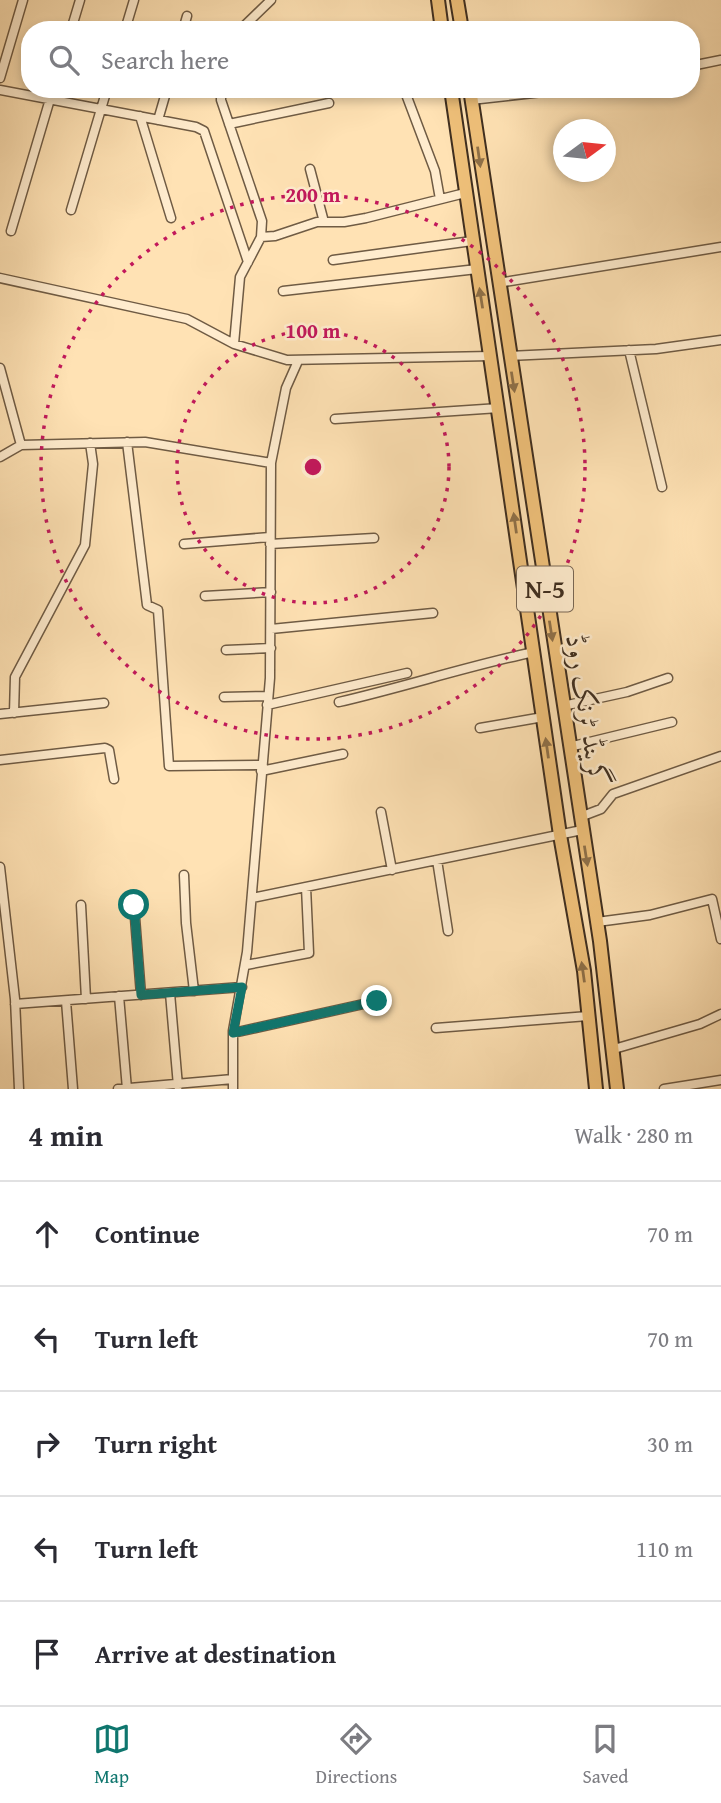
<!DOCTYPE html>
<meta charset="utf-8">
<style>
body{margin:0;font-family:"Gentium Book Plus",Amiri,serif;background:#f7f7f7;color:#2b2b33}
.compass{position:absolute;left:553px;top:119px;width:63px;height:63px;border-radius:50%;background:#fff;box-shadow:0 4px 10px #0003;rotate:75deg}
.stop{position:absolute;width:21px;height:21px;margin:-16px;border:5px solid #0f766e;border-radius:50%;background:#fff}
.stop.end{background:#0f766e;border-color:#fff;box-shadow:0 2px 7px #0008}
.list{margin:0;padding:0;list-style:none}
h2{display:flex;justify-content:space-between;align-items:center;height:91px;margin:0;padding:0 28px;font-size:30px}
h2 small{font-size:23px;font-weight:400;color:#7c7c81}
.list li{display:grid;grid-template-columns:46px 1fr auto;gap:21px;align-items:center;box-sizing:border-box;height:105px;padding:0 28px;border-top:2px solid #e1e1e2}
.list b{display:block;font-size:26px;white-space:nowrap}
.list em{font-size:23px;font-style:normal;color:#7c7c81}
.icon{flex:none;width:38px;height:38px;fill:none;stroke:currentColor;stroke-width:2;stroke-linecap:round;stroke-linejoin:round}
.map{position:relative;flex:none;width:721px;height:1089px;overflow:hidden}
.search{position:absolute;background:#fff;box-shadow:0 4px 10px #0003;left:21px;right:21px;top:21px;height:77px;display:flex;align-items:center;gap:18px;box-sizing:border-box;padding:0 24px;border-radius:28px;color:#7c7c81;font-size:26px}
.sheet{height:616px;background:#fff}
nav{display:flex;justify-content:space-around;align-items:center;box-sizing:border-box;height:98px;border-top:2px solid #e1e1e2;background:#fff;font-size:19px;color:#7c7c81}
nav a{display:grid;justify-items:center;gap:4px}
nav .on{color:#0f766e}
.map>svg:first-child{display:block}
</style>
<div class="map">
<svg width="721" height="1089" viewBox="0 0 721 1089">
<rect width="100%" height="100%" fill="#ffe2b4"/>
<filter id="stains"><feTurbulence type="fractalNoise" baseFrequency=".00286" numOctaves="4"/><feColorMatrix values="0 0 0 0 .2 0 0 0 0 .09 0 0 0 0 .02 0 0 0 .5 -.17"/></filter>
<radialGradient id="worn" r=".72"><stop offset=".6" stop-color="#630" stop-opacity="0"/><stop offset="1" stop-color="#630" stop-opacity=".3"/></radialGradient>
<g fill="none" stroke-linecap="round" stroke-linejoin="round">
<defs>
<path id="minor" d="M71,30L80,0
M125,30L134,0
M183,30L187,16
M240,30L271,0
M691,66L721,60
M0,78L23,0
M221,89V100L262,221L261,237L240,277L234,344
M404,89L435,171L440,199
M0,90L196,127L204,131L248,262
M471,100L569,89
M140,116L171,218
M158,120L167,89
M229,124L329,103
M310,169L324,222
M71,210L107,89
M11,231L53,89
M261,237L275,236L317,222H344L366,218L465,193
M333,260L472,241
M0,278L187,319L234,344L287,360L491,356
M498,283L721,247
M283,291L477,269
M629,350L662,487
M509,356L656,349L721,340
M0,368L21,445L0,457
M335,419L499,408
M127,442L147,605L158,610L169,766L262,765
M21,445L145,442L271,463
M184,544L270,537
M270,544L374,538
M205,596L271,592
M271,629L433,613
M226,650L271,648
M224,697L268,696
M339,702C404,687 468,666 534,652
M267,705L407,673
M563,706L627,692L668,678
M14,713L15,677L85,545L93,464L90,443
M0,714L104,703
M480,728L543,717
M569,747L672,722
M0,760L105,748L109,750L114,779
M261,771L343,754
M381,812L392,870
M580,817L601,809L613,794L721,756
M437,860L448,931
M0,867L15,999L19,1089
M184,875L186,923L194,991
M252,898L582,830
M81,905L86,999
M134,905L141,995
M597,922L650,915L712,899L721,939
M246,965L309,953L306,887
M170,993L178,1086
M119,996L127,1089
M66,1001L73,1089
M15,1004L242,987
M436,1028L588,1016
M233,1033L377,1001
M614,1049L700,1024L721,1014
M118,1089L233,1079
M233,1089V1031L247,952L270,678L271,463L286,388L298,361
M664,1089L721,1080"/>
<path id="trunk" d="M438,0L442,30
M457,0L462,30
M451,89L560,835L584,971L596,1089
M470,89L600,941L617,1089"/>
</defs>
<use href="#minor" stroke="#6f5b44" stroke-width="11"/>
<use href="#trunk" stroke="#3f2e1f" stroke-width="16"/>
<use href="#minor" stroke="#ffecce" stroke-width="8"/>
<use href="#trunk" stroke="#f0c17a" stroke-width="12"/>
</g>
<defs><path id="oneway-solid" d="M-6-.8H1V-3.2L6.5 0L1 3.2V.8H-6Z" transform="scale(1.75)"/></defs>
<g fill="#8f7048">
<use href="#oneway-solid" transform="translate(479 157) rotate(82)"/>
<use href="#oneway-solid" transform="translate(481 298) rotate(-99)"/>
<use href="#oneway-solid" transform="translate(513 382) rotate(81)"/>
<use href="#oneway-solid" transform="translate(515 523) rotate(-98)"/>
<use href="#oneway-solid" transform="translate(551 631) rotate(81)"/>
<use href="#oneway-solid" transform="translate(547 748) rotate(-98)"/>
<use href="#oneway-solid" transform="translate(586 856) rotate(81)"/>
<use href="#oneway-solid" transform="translate(583 972) rotate(-98)"/>
</g>
<g fill="none" stroke-linecap="round" stroke-linejoin="round">
<path stroke="#0f766e" stroke-width="9" d="M134,905L141,995L242,987L233,1033L377,1001"/>
</g>
<g fill="none" stroke="#c2185b" stroke-width="3.5" stroke-dasharray="3.5 7">
<circle cx="313" cy="467" r="136"/>
<circle cx="313" cy="467" r="272"/>
</g>
<g text-anchor="middle" stroke-width="5" stroke-linejoin="round" paint-order="stroke">
<rect fill="#ffecce" stroke="#796754" stroke-width="2" x="517" y="566.5" width="56" height="45" rx="5"/>
<g font-size="26" font-weight="bold" fill="#3f2e1f">
<text x="545" y="598">N-5</text>
</g>
<g font-size="28" fill="#3f2e1f" stroke="#ffecce">
<text transform="translate(588 710) rotate(81)" y="10">گرینڈ ٹرنک روڈ</text>
</g>
</g>
<circle cx="313" cy="467" r="10" fill="#c2185b" stroke="#ffecce" stroke-width="3.5"/>
<g font-size="21" text-anchor="middle" font-weight="bold" fill="#c2185b" stroke="#ffecce" stroke-width="5" stroke-linejoin="round" paint-order="stroke">
<text x="313" y="202">200 m</text>
<text x="313" y="338">100 m</text>
</g>
<rect width="100%" height="100%" filter="url(#stains)"/>
<rect width="100%" height="100%" fill="url(#worn)"/>
</svg>
<svg class="compass" viewBox="-18 -18 36 36"><path d="M0-13l5 13h-10z" fill="#e53935"/><path d="M0 13l5-13h-10z" fill="#7c7c81"/></svg>
<div class="stop" style="left:134px;top:905px"></div>
<div class="stop end" style="left:377px;top:1001px"></div>
<div class="search"><svg class="icon" aria-label="search" viewBox="0 0 24 24"><circle cx="10" cy="10" r="6"/><path d="M15 15l6 6"/></svg>Search here</div>
</div>
<section class="sheet">
<h2>4 min<small>Walk · 280 m</small></h2>
<ul class="list">
<li><svg class="icon" aria-label="ahead" viewBox="0 0 24 24"><path d="M12 20V5M6 11l6-6 6 6"/></svg><div><b>Continue</b></div><em>70 m</em></li>
<li><svg class="icon" aria-label="left" viewBox="0 0 24 24"><path d="M17 20v-9H6M10 6l-5 5 5 5"/></svg><div><b>Turn left</b></div><em>70 m</em></li>
<li><svg class="icon" aria-label="right" viewBox="0 0 24 24"><path d="M7 20v-9h11M14 6l5 5-5 5"/></svg><div><b>Turn right</b></div><em>30 m</em></li>
<li><svg class="icon" aria-label="left" viewBox="0 0 24 24"><path d="M17 20v-9H6M10 6l-5 5 5 5"/></svg><div><b>Turn left</b></div><em>110 m</em></li>
<li><svg class="icon" aria-label="arrive" viewBox="0 0 24 24"><path d="M6 21V4h12l-3 4 3 4H6"/></svg><div><b>Arrive at destination</b></div></li>
</ul>
</section>
<nav>
<a class="on"><svg class="icon" aria-label="map" viewBox="0 0 24 24"><path d="M3 6l6-2 6 2 6-2v14l-6 2-6-2-6 2zM9 4v14M15 6v14"/></svg>Map</a>
<a><svg class="icon" aria-label="directions" viewBox="0 0 24 24"><path d="M12 3l9 9-9 9-9-9zM9 14v-3h6M13 9l2 2-2 2"/></svg>Directions</a>
<a><svg class="icon" aria-label="saved" viewBox="0 0 24 24"><path d="M7 4h10v16l-5-4-5 4z"/></svg>Saved</a>
</nav>
